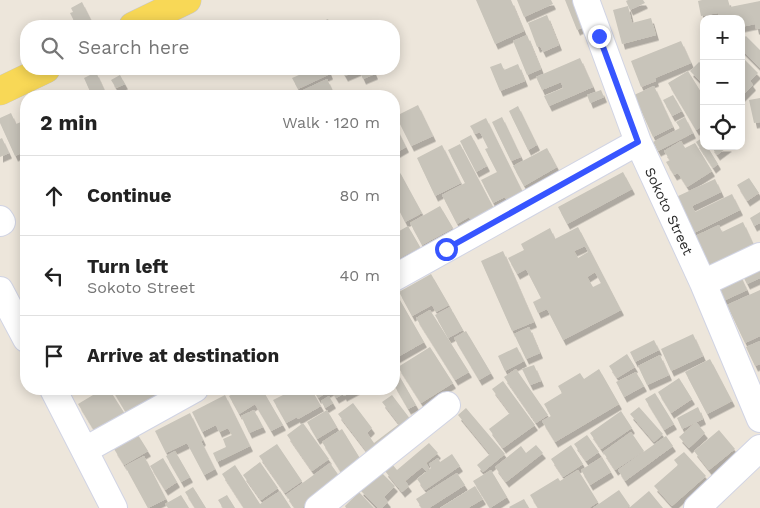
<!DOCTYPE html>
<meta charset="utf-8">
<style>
body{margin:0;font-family:"Work Sans",sans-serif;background:#f6f6f6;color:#222}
.controls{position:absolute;right:15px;top:15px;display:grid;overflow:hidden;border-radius:10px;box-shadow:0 2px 12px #0003}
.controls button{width:45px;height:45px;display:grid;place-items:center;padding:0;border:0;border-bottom:1px solid #e0e0e0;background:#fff;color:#222;font:25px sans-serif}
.stop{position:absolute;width:15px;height:15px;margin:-11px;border:4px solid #3755ff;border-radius:50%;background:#fff}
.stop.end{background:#3755ff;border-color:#fff;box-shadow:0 1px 5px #0008}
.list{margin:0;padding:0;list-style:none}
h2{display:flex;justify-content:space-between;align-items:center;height:65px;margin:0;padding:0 20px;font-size:21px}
h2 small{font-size:16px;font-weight:400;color:#767676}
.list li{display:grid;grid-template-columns:32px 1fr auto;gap:15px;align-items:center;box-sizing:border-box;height:80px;padding:0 20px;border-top:1px solid #e0e0e0}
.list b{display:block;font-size:19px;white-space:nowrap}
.list p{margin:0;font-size:16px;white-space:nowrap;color:#767676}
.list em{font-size:16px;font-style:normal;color:#767676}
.icon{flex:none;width:28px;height:28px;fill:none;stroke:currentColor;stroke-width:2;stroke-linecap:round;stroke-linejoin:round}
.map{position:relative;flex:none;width:760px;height:508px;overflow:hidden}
.search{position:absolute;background:#fff;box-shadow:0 2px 12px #0003;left:20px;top:20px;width:380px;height:55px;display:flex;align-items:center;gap:12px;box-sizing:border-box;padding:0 18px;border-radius:20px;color:#767676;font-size:19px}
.panel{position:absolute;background:#fff;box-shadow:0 2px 12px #0003;left:20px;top:90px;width:380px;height:305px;border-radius:20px}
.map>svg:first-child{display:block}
</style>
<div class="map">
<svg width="760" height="508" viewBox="0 0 760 508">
<defs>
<filter id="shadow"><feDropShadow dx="3" dy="5.5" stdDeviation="0" flood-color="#0004"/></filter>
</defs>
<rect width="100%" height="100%" fill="#ede6db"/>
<path fill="#c8c4ba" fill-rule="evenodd" filter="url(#shadow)" d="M476,0H511L524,31L495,44Z
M517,0H551L553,4L524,17Z
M565,0H580L590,24L577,30Z
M628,0H643L645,3L630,10L626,1Z
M702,0H728L730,7L760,1V29H756L755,24L741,27V19H720L718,13L701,16L698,1Z
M82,2L91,20L80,25L77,20L74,21L70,13L73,12L71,8Z
M628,6L632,23L651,18L656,35L622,44L613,10Z
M547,15L559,45L543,52L540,46L537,47L528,23Z
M328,19L331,26H311Z
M527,35L541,69L527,75L513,41Z
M746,36L760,50V68L741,49V40Z
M681,41L691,63L655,78L656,81L641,87L631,61Z
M741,56L758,73L750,81L753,85L741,97Z
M580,58L593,87L549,106L544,96L563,88L561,82L542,90L536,77Z
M699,62L704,66V85L690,71Z
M501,63L504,70L518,64L525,81L500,91L490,67Z
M313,69H328L330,74L298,89L292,78Z
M341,69H373L375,74L363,79L359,70L345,76Z
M688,71L704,97V125L696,130L668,83Z
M96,72L107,96H92L84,78Z
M120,75L125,84L116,88L111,80Z
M327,79L335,96H301L299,92Z
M654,86L673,127L653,137L634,95Z
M601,90L604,97L590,103L587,95Z
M673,95L682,111L672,116L663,100Z
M760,98V122L754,123L749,100Z
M418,105L433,136L411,146L396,116Z
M518,106L537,145L528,150L509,111Z
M11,113L16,124L26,120V133L21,136L26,147V151L15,156L0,123V118Z
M502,117L521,157L511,161L492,122Z
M685,117L693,133L658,151L653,142L680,128L676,122Z
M486,118L523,193L507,201L505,197L493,203L481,180L497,172L485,149L488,148L480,132L475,134L470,126Z
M396,127L406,147L394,154V128Z
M471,135L487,166L476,172L460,141Z
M2,138L9,153L0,157V139Z
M702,138L704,141V146H707L718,164L713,168L696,142Z
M681,141L685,148L695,143L712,171L687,187L678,173L674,175L666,162L670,160L664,151Z
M460,144L493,207L470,219L469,217L457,224L442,195L465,183L448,150Z
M442,145L461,183L435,196L417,158Z
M711,146H729L717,155Z
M547,148L557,167L524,186L513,166Z
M398,169L422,213L405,222L394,200V171Z
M623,172L632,189L567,224L558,207Z
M749,178L759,193L747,201L737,185Z
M715,179L721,192L692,206L695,212L732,194L740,210L694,233L676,197Z
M440,206L453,228L422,245L410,223Z
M760,212V223L754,226L750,218Z
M743,222L755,248L710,269L695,236L719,225L722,232Z
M408,226L420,247L394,261V234Z
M578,227L621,310L563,340L547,309L538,313L533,302L541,298L526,269L517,274L508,258L524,250L521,244L550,228L555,239ZM585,246L588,252L578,258L574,251ZM595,272L601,283L593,287L587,277Z
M503,251L534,322L512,331L481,261Z
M760,261V278L747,284L740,270Z
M739,273L747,290L721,302L713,284Z
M431,274L449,305L436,312L432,305L412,316L399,292Z
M760,290V336L745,343L727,305Z
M397,295L424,342L396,358L394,354V297Z
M450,307L463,330L448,338L435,315Z
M430,310L469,372L455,380L416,318Z
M529,327L540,353L526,359L514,334Z
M466,331L491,373L479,380L454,338Z
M693,334L703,356L671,371L661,349Z
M654,340L659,350L635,362L630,352Z
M760,341V364L755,366L746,347Z
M430,347L453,383L421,403L398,367Z
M517,347L524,361L505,371L498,356Z
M627,354L635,367L617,378L609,366Z
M660,355L669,375L647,385L638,366Z
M710,359L732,401L707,414L685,372Z
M534,365L541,381L530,385L522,369Z
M394,367L416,405L408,409L394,385Z
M516,369L548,415L536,423L504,377Z
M599,369L619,404L555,442L542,421L551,416L544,404L562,393L558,386L580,373L584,379Z
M636,372L644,386L624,397L616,382Z
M679,378L692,399L671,413L658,392Z
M503,381L535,425L503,448L489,429L510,413L492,389Z
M103,389H109L125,414L95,432L78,404Z
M112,389H158L162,396L128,416Z
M241,389H262L283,425L271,431L255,404L239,414L229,396Z
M285,389H311L321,406L298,419L297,417L286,423L273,400L285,394L283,390Z
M313,389H357L344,396L343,394L336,398L331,390L318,398Z
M655,393L674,424L664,430L645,399Z
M225,395L250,446L217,462L213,453L226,447L223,439L232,435L228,428L219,432L216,425L202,432L192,412Z
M392,395L414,424L371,457L338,414L353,403L372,428L367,433L374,443L399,424L382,402Z
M329,396L333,403L325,408L321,401Z
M639,407L663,434L654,442L630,414Z
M698,407L703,419L682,429L677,418Z
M466,408L505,454L483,472L477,465L490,454L458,415Z
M254,410L263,427L249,433L241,416Z
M327,410L337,427L317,439L307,422Z
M621,411L632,428L601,449L590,433Z
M190,413L203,440L201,441L215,469L204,475L187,443L166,453L155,431Z
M696,422L705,433L689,448L679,437Z
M303,423L329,459L312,471L287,435Z
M342,429L364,465L344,477L322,442Z
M719,430L735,449L709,470L694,451Z
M631,432L644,451L615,470L603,452Z
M138,435L148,451L124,465L114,449Z
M587,435L599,452L586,461L574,444Z
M666,436L673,446L625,481L618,470Z
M429,443L438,453L426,463L429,468L426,471L422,467L405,481L409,486L402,492L385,471L392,464L397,470Z
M277,444L302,481L285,493L259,456Z
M536,445L543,453L506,482L495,467L521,446L526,453Z
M571,445L583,464L563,477L551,459Z
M175,451L190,477L181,482L166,456Z
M684,452L706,476L672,506L654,486L678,465L674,460Z
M452,454L460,466L425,490L417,479L431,468L429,464L438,458L440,462Z
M144,456L166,499L148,508L125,466Z
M602,457L611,472L590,485L581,470Z
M163,458L177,482L165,490L150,466Z
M260,462L278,488L261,500L243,475Z
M330,463L342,480L302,508H295L286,495Z
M235,465L260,504L280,491L291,508H244L222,474Z
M491,470L507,497L490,508L473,481Z
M578,470L598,502L589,508H538L530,495L558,478L560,481Z
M380,471L395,486L384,497L388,502L382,508H378L360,490Z
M457,473L465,485L429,508H422L416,499Z
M475,486L483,499L468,508H440Z
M193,487L206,508H195L185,492Z
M619,490L630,506L627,508H593Z
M649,491L663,508H629Z
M359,492L374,508H346L345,506Z
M181,495L189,508H168L165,504Z
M227,495L235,508H223L218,500Z
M524,499L529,508H510L509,507Z"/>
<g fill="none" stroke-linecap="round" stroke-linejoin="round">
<defs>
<path id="minor" d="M586,0L638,142L703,283L760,419
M0,219L2,222L0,223
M394,278L638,142
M703,283L760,256
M0,290L26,339
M53,389L114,508
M85,450L195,389
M318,508L447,405
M697,508L760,448"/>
<path id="major" d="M133,26L187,0
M0,91L46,69"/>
</defs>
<use href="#minor" stroke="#d1d4e4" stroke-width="28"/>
<use href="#major" stroke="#c8c8c8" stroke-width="29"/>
<use href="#minor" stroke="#fff" stroke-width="26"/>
<use href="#major" stroke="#f8d856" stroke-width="28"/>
</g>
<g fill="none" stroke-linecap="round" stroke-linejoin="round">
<path stroke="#3755ff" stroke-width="6" d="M446,249L638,142L599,36"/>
</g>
<g text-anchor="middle" stroke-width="4" stroke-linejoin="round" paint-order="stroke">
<g font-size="14" fill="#2a2a2a" stroke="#fff">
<text transform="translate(669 211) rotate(65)" y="5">Sokoto Street</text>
</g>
</g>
</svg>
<div class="controls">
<button>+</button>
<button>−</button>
<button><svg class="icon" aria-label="locate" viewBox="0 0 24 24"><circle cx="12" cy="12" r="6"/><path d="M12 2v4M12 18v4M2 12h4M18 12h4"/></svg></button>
</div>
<div class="stop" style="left:446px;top:249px"></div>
<div class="stop end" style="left:599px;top:36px"></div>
<div class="search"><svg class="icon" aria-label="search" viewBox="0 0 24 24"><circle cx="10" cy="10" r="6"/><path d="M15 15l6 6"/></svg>Search here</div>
<section class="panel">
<h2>2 min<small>Walk · 120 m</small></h2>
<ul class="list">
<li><svg class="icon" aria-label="ahead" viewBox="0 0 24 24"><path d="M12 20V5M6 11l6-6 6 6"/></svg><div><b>Continue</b></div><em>80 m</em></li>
<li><svg class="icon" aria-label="left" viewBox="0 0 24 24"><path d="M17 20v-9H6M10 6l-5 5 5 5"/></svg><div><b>Turn left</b><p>Sokoto Street</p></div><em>40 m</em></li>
<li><svg class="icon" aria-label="arrive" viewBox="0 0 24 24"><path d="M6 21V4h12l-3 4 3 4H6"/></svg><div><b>Arrive at destination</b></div></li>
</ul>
</section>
</div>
